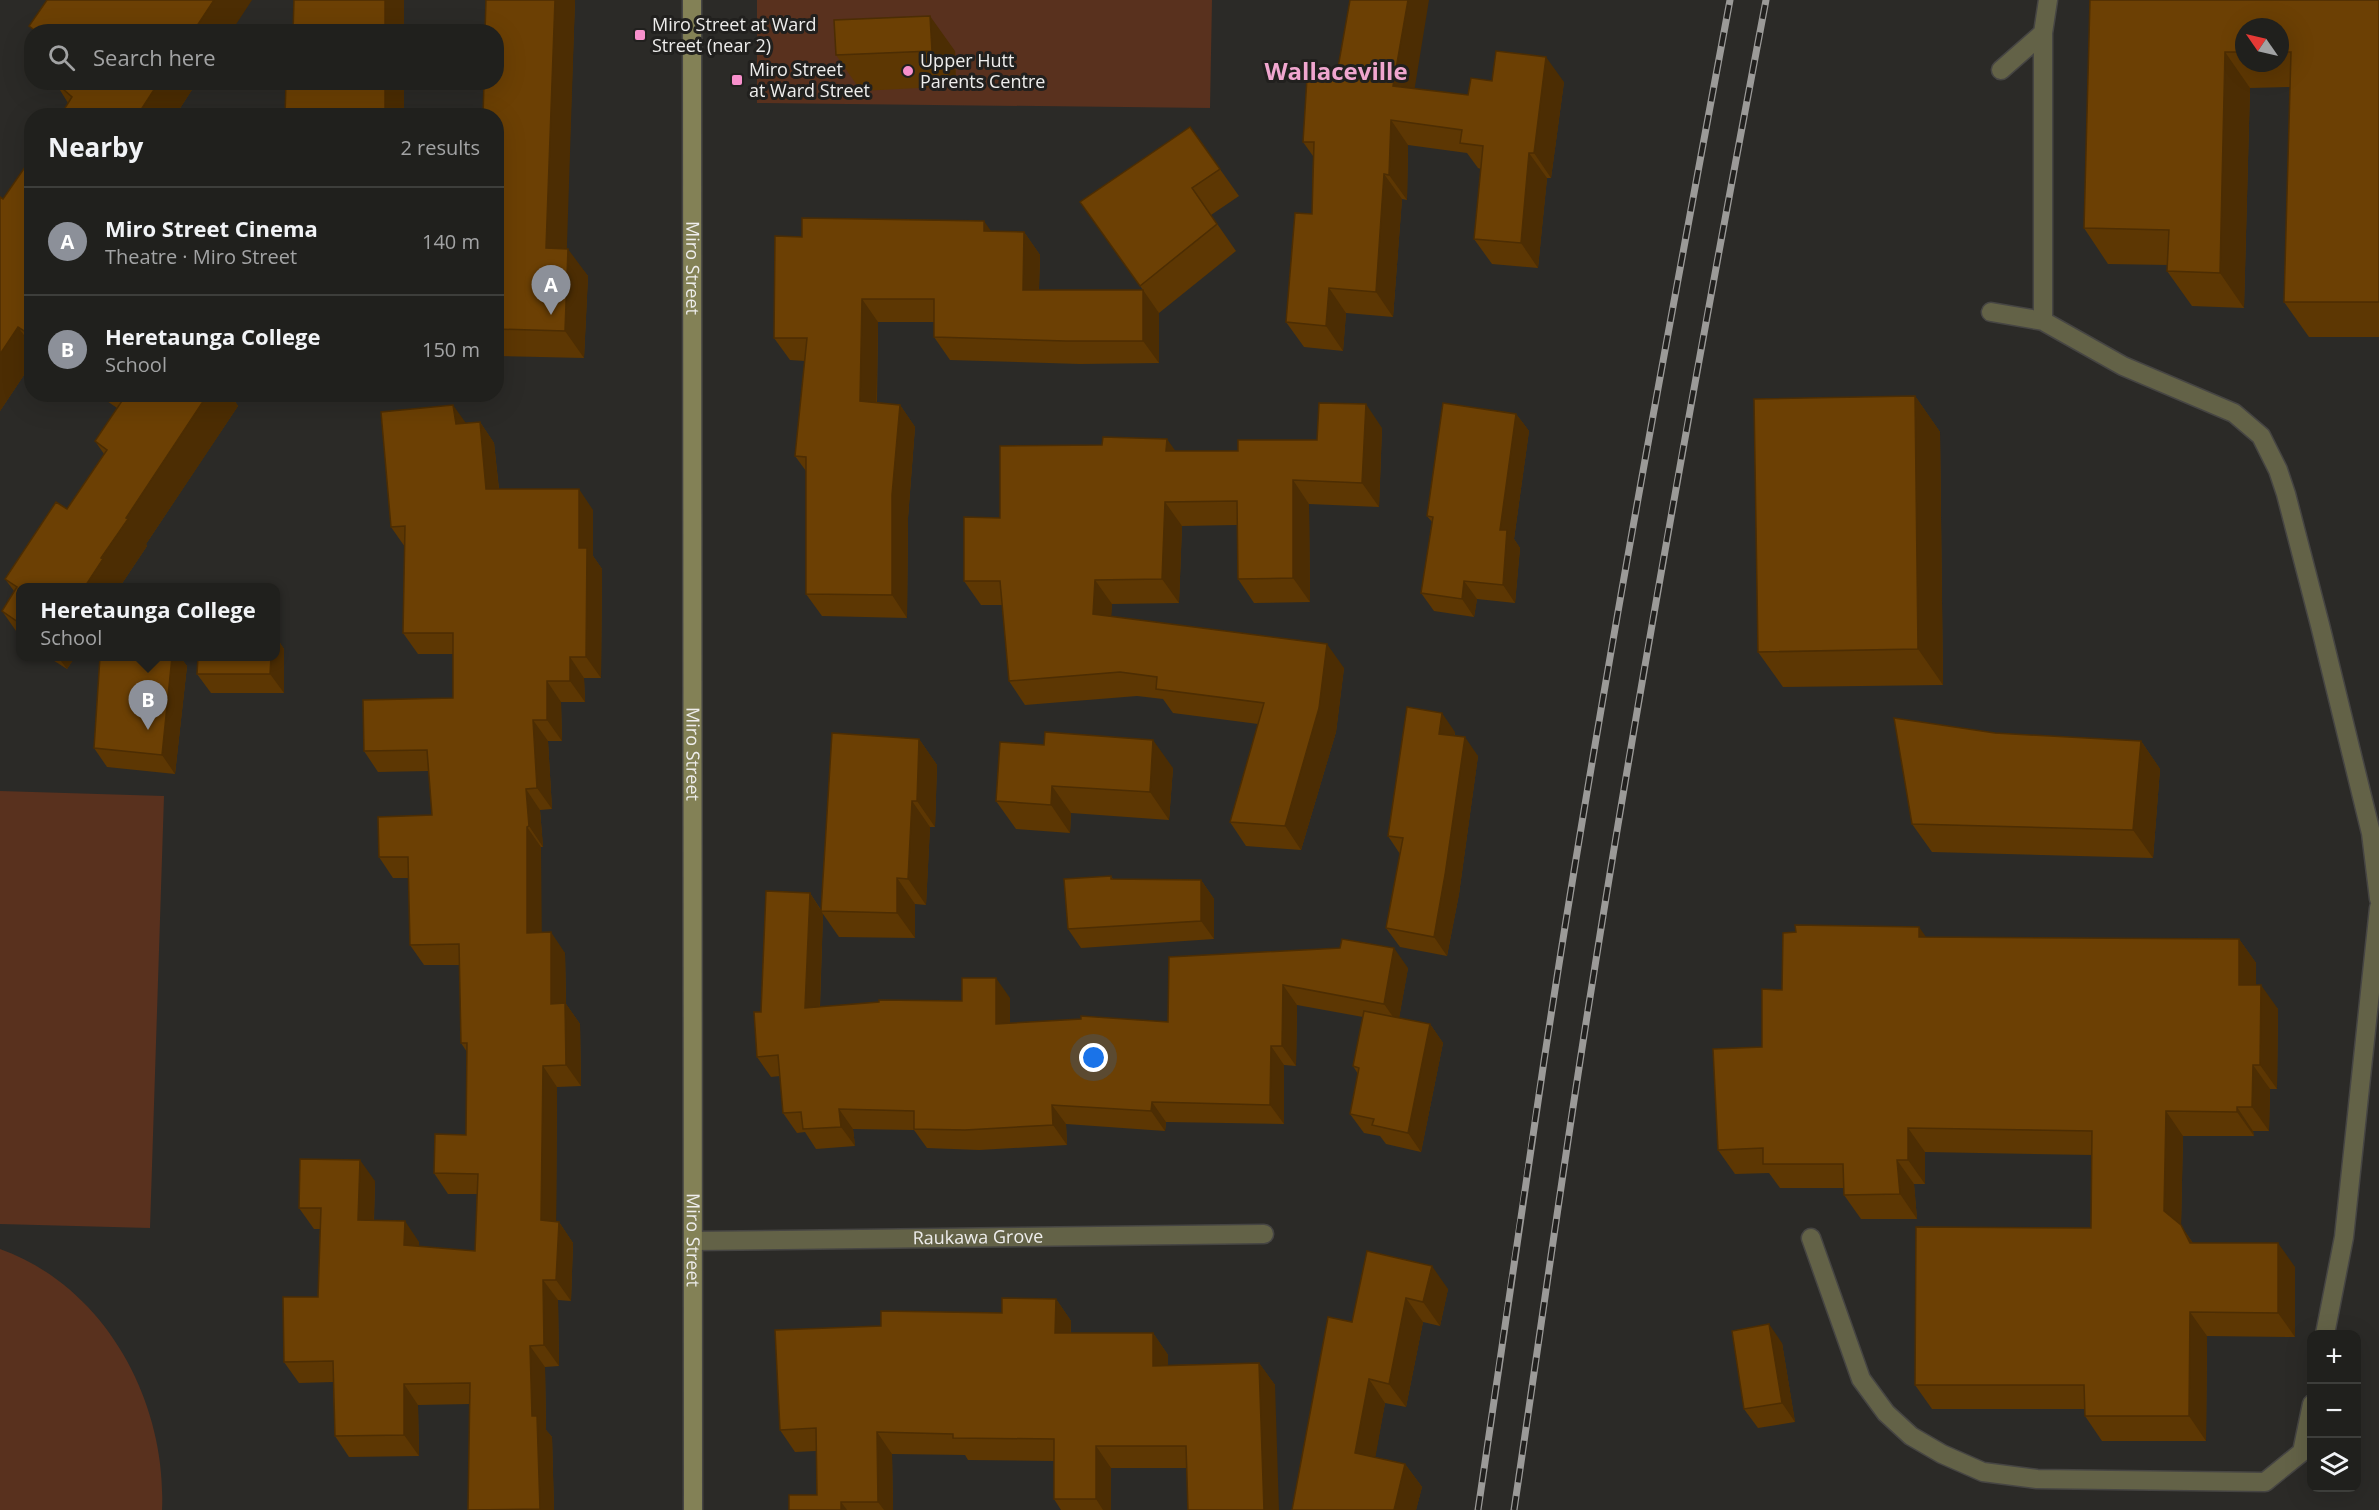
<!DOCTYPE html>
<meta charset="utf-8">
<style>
body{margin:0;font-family:"Open Sans",sans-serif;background:#282826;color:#f1f3f6}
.controls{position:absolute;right:18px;bottom:18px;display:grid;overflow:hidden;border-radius:12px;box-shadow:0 6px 24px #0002}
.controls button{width:54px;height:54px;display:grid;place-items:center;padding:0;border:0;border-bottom:2px solid #3d3e3b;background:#20201d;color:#f1f3f6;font:30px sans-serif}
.compass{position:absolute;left:2235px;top:18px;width:54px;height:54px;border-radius:50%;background:#20201d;box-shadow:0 6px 24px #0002;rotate:304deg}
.you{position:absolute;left:1094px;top:1058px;width:21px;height:21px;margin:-15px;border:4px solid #fff;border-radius:50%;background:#1a73e8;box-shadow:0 0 0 9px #1a73e833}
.badge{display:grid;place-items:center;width:39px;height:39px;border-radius:50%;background:#8c9099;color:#fff;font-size:20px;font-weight:700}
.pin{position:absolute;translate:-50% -50px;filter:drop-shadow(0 2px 3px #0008)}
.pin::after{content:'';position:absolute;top:32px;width:21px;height:18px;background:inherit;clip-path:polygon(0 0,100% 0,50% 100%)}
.popup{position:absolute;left:16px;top:583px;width:264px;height:78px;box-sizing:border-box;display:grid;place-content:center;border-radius:12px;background:#20201d;filter:drop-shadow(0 2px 4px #0005);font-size:20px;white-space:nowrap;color:#a2a3a4}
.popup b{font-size:22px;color:#f1f3f6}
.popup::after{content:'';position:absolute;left:50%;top:100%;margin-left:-12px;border:12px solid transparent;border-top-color:#20201d}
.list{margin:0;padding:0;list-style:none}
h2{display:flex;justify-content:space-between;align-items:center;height:78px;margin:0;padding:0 24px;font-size:26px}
h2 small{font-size:20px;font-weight:400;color:#a2a3a4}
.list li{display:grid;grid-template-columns:39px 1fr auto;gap:18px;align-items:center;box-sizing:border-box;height:108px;padding:0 24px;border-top:2px solid #3d3e3b}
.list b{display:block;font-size:22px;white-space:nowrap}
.list p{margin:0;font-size:20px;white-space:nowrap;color:#a2a3a4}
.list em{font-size:20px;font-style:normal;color:#a2a3a4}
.icon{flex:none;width:33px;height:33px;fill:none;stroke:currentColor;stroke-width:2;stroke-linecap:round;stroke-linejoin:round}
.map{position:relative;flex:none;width:2379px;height:1510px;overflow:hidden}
.search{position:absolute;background:#20201d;box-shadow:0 6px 24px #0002;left:24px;top:24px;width:480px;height:66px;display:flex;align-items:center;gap:15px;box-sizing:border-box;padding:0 21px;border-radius:24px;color:#a2a3a4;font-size:22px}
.panel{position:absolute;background:#20201d;box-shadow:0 6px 24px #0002;left:24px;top:108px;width:480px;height:294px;border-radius:24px}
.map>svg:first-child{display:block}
</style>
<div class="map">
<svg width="2379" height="1510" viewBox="0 0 2379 1510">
<rect width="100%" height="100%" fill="#2b2a27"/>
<path fill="#59311e" d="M757,0H1212L1210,108L757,103Z
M0,791L164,796L150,1228L0,1224Z
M0,1249C106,1287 167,1402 162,1510H0Z"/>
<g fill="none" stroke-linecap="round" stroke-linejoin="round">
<defs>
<path id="lane" d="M2048,0L2043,33V321L2123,366L2234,413L2261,436L2278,470L2286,494L2320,625L2371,833L2379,899
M2001,70L2043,33
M1991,312L2043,321
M1811,1238L1861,1379L1886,1413L1911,1436L1942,1454L1983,1472L2037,1479L2265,1482L2302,1452L2312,1404
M2325,1334L2344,1237L2379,908"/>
<g id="street">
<path id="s1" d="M693,1241L1264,1234"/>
</g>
<g id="secondary">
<path id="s2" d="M692,0L693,1510"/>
</g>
</defs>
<use href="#lane" stroke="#464543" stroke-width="21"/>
<use href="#street" stroke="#464543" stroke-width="21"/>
<use href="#secondary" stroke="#464543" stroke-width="21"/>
<use href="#lane" stroke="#636247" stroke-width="18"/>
<use href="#street" stroke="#636247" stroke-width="18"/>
<use href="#secondary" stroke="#838156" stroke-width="18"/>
<defs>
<path id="rail" d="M1478,1510C1500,1360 1521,1210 1544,1061C1598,706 1664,353 1730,0
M1514,1510C1540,1335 1564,1159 1592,985C1644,656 1704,328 1766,0"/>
</defs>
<use href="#rail" stroke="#9b9a98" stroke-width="7"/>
<use href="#rail" stroke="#21201e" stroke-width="4.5" stroke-dasharray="14" stroke-linecap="butt"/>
</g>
<path fill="#5d3703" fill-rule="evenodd" d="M486,0H575L566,249L588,276L584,358L496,356V116Z
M2090,0H2379V337H2309L2284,302L2290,87L2250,88L2244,308L2192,306L2167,271L2168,265L2108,264L2084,228ZM2244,27H2280V63H2244Z
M834,20L955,51L956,86L861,91L836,55Z
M1336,79L1468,95L1492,81L1564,82L1551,178H1547L1538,268L1492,264L1474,239L1481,169L1478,168L1467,153L1408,145L1407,200L1402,199L1393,317L1346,313L1343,351L1304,347L1286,322L1312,214L1313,156L1303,142Z
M55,82H197L175,116L68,103Z
M1190,127L1239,196L1211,215L1236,251L1159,313V363L1080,364L950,360L934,337V322H878L877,403L900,405L915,427L908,518L907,618L822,616L806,594V471L795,456L805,361L790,360L774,338L802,237L991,231L1024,232L1040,255L1039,290H1143L1080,202Z
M32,157V363L0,411V197L3,199Z
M97,394H230L238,406L146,544L147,546L121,585L122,588H21V638L2,611L14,591L5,579L67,509L104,454L95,441L117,408Z
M1915,396L1940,432L1943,685L1783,687L1758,652Z
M1516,414L1529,431L1514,539L1520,548L1515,603L1477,599L1474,617L1434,611L1421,593L1432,522L1427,516Z
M480,422L494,443L499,489L593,510V556L602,569L601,678H584L585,702H561L562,741H548L552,809L540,810L543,847H541V932L565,953L566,1004L580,1024L581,1086L557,1087L556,1222H559L573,1243L571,1301L558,1300L559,1366L545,1367L546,1430L552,1437L554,1510H468L470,1404L418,1405L419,1456L349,1457L335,1436L333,1382L299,1383L284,1362L318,1297L320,1229H314L299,1208L375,1181L374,1220L419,1242V1247L475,1251L477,1194H448L434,1173L466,1135L467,1052L461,1043L460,965H424L410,945L409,878H393L379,857L432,815L429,771L378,772L364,751L453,698V654H418L403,633L405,547L391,527L466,423Z
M1382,428L1379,507L1309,504L1310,602L1254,603L1238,579L1237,525L1182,526L1179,603L1112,604L1111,616L1344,668L1336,732L1301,850L1246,846L1230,822L1258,724L1173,713L1163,699L1137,696L1025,705L1009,681L1002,605H981L964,581L1000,518L1175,451H1238L1317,440Z
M276,637L284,649V693H211L197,674L276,657Z
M48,657H75L67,669Z
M100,657H180L187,666L175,774L107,767L94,748Z
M1455,732V736L1478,756L1459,894L1447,956L1400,947L1386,928L1400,854L1388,836Z
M1995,733L2141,741L2160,769L2153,858L1932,852L1912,824Z
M919,739L937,765L935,827H930L926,905L915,904V938L839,937L823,914L820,1007L962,1001L1010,998V1024L1168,1022L1169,957L1408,968L1399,1018L1430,1024L1443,1043L1421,1152L1386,1144L1380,1136L1364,1133L1350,1114L1358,1074L1353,1066L1363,1017L1297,1005L1296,1066L1284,1065V1124L1166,1122L1165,1131L1066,1124L1067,1145L979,1150L927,1148L914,1130L853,1129L855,1146L816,1149L805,1132L797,1133L783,1113L780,1076L771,1077L757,1057L761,1012L810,893L821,910Z
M1000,742L1173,768L1169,820L1071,813L1070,833L1016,829L996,801Z
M1111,876L1113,879L1201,880L1214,899V939L1081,948L1068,929Z
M1926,937L2239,939L2256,963V985L2278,1009L2277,1089H2270L2269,1131H2253L2254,1136H2183L2181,1226L2193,1243L2295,1267V1337L2207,1336L2206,1441H2102L2085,1416V1409H1932L1915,1385L2091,1228L2092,1155L1925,1152V1184H1914L1917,1219H1861L1844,1195V1188H1780L1769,1173L1735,1174L1718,1150L1762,1047L1782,990Z
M1367,1251L1448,1289L1440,1326L1423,1322L1406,1407L1385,1403L1375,1457L1405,1464L1422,1487L1416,1510H1292L1352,1322Z
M1056,1299L1071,1321V1333H1153L1168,1355V1365L1259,1363L1275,1385L1187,1468H1111V1510H1061L1054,1499V1461L968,1460L965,1455L892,1454L893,1510H789L817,1495L816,1451L795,1452L780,1430L881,1326L1002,1313Z
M1782,1343L1795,1422L1758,1428L1744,1409Z"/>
<path fill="#4c2d03" d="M214,0H252L231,32H193Z
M385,0H404V32H385Z
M555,0H575L566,275L546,248Z
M1408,0H1429L1411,111L1393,86Z
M930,16L955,51L956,86L932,51Z
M2225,52L2250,88L2244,308L2220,273Z
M1546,57L1564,82L1551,178L1534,153Z
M159,82H197L175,116H137Z
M385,82H404V116H385Z
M1391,120L1408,145L1407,200L1389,175Z
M1529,153L1547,178L1538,268L1521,243Z
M1384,174L1402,199L1393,317L1376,292Z
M984,221L1000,244L984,231Z
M1024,232L1040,255L1038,313L1023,290Z
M568,249L588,276L584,358L565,331Z
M1329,288L1346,313L1343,351L1326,326Z
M1143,290L1159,313V363L1143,341Z
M862,299L878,322L876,424L860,401Z
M18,327L32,346V363L0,411V354Z
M208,394H230L238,406L146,544L147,546L121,585L122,588H84L126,518Z
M1915,396L1940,432L1943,685L1918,649Z
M1366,404L1382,428L1379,507L1362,483Z
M453,405L468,426L456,424Z
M900,405L915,427L908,518L907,618L892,595V495Z
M1516,414L1529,431L1514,539L1520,548L1515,603L1503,585L1500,530Z
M480,422L494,443L501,510L486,489Z
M1167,439L1184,463L1166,451Z
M1293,480L1309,504L1310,602L1293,578Z
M579,489L593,510V556L602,569L601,678L586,657L579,548Z
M1165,502L1182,526L1179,603L1162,579Z
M1095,580L1112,604L1110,638L1093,614Z
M1464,581L1477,599L1474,617L1462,599Z
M276,637L284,649V693L270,674L271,657H276Z
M1327,644L1344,668L1336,732L1301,850L1285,826Z
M58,657H75L67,669Z
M172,657H180L187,666L175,774L162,755Z
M570,657L584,678L585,702L570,681Z
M547,681L561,702L562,741L547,720Z
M1442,713L1455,732L1452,753L1439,734Z
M533,720L548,741L552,809L537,788Z
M1465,737L1478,756L1459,894L1447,956L1434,937Z
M919,739L937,765L935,827L917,801Z
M1153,740L1173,768L1169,820L1150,792Z
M2141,741L2160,769L2153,858L2133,830Z
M1052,786L1071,813L1070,833L1051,805Z
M526,789L540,810L543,847L529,826Z
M912,801L930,827L926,905L908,879Z
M527,827L541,847L542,953L527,933Z
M897,878L915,904V938L897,913Z
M1201,880L1214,899V939L1201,921Z
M810,893L823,914L819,1028L805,1008Z
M1919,927L1936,951L1919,937Z
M551,932L565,953L566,1004L580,1024L581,1086L566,1065L551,1004Z
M2239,939L2256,963V1009L2239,985Z
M1394,948L1408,968L1398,1024L1384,1004Z
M996,978L1010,998V1044L996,1024Z
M1283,985L1297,1005L1296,1066L1282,1046Z
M2261,985L2278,1009L2277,1089L2260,1065Z
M1430,1024L1443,1043L1421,1152L1408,1133Z
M1271,1046L1284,1065V1124L1270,1105Z
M2253,1065L2270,1089L2269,1131L2252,1107Z
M543,1066L557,1087L556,1241L541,1220Z
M1152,1102L1166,1122L1165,1131L1151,1111Z
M1052,1105L1066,1124L1067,1145L1053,1125Z
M2237,1107L2253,1131L2254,1136L2237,1112Z
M839,1109L853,1129L855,1146L841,1127Z
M2166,1111L2183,1136L2181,1226L2197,1249L2207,1267L2164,1211Z
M1908,1128L1925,1152V1184L1908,1160Z
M360,1160L375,1181L373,1241L358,1220Z
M1897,1160L1914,1184L1917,1219L1900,1194Z
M405,1221L419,1242V1266L404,1245Z
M559,1222L573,1243L571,1301L556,1280Z
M2278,1243L2295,1267V1337L2278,1313Z
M1432,1266L1448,1289L1440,1326L1423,1302Z
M543,1280L558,1300L559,1366L544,1345Z
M1406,1298L1423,1322L1406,1407L1389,1384Z
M1056,1299L1071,1321L1070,1354L1055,1333Z
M2190,1312L2207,1336L2206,1441L2189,1416Z
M1769,1324L1782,1343L1795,1422L1782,1403Z
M1153,1333L1168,1355V1388L1153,1366Z
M530,1346L545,1367L546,1430L552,1437L554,1510H540V1509L532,1416Z
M1259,1363L1275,1385L1279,1510H1264Z
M1369,1379L1385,1403L1372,1476L1355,1453Z
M404,1384L418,1405L419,1456L404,1435Z
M877,1432L892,1454L893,1510H884L878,1502Z
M1096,1446L1111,1468V1510H1103L1096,1499Z
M1405,1464L1422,1487L1416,1510H1394Z
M841,1502L847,1510H841Z"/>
<path fill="#6c4004" stroke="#4c2d03" stroke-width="1.5" d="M47,0H214L193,32H37L29,26Z
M294,0H385V32H293Z
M486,0H555L546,248L568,249L565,331L496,329V116H483L484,82H496V32H485Z
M1350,0H1408L1393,86L1468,95L1471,78L1492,81L1496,51L1546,57L1534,153H1529L1521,243L1474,239L1483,146L1460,143L1462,130L1391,120L1389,175L1384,174L1376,292L1329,288L1326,326L1286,322L1295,213L1312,214L1314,142H1303L1307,78L1336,79Z
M2090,0H2379V302H2284L2291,52H2280V27H2244V52H2225L2220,273L2167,271L2169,230L2084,228Z
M930,16L932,51L836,55L834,20Z
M55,82H159L137,116H60L72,97Z
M286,82H385V116H285Z
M1190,127L1220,169L1192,188L1217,224L1140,286L1080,202Z
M32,157V336L18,327L0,354V197L3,199Z
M802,218L984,221V231L1024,232L1023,290H1143V341H1065L934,337V299H862L860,401L900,405L892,495V595L806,594V457L795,456L807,338H774L775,236L802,237Z
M119,394H208L126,518L128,519L101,558L103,559L84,588H21V624L2,611L17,587L5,579L56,502L67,509L107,450L95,441L124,398Z
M1915,396L1918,649L1758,652L1754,399Z
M1319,403L1366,404L1362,483L1293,480V578L1238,579L1237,501L1165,502L1162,579L1095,580L1093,614L1327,644L1319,708L1285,826L1230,822L1264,703L1156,689L1157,677L1120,672L1009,681L1000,581H964V517L1000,518V446L1102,445L1103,437L1167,439L1166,451H1238V440H1317Z
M1443,403L1516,414L1500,530H1507L1503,585L1464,581L1462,599L1421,593L1433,517L1427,516Z
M453,405L456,424L480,422L486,489H579V548H587L586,657H570V681H547V720H533L537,788L526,789L529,826L527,827V933L551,932V1004L565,1003L566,1065L543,1066L541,1220L559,1222L556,1280H543L544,1345L530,1346L532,1416H537L540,1509L468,1510L470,1383L404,1384V1435L335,1436L333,1361L284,1362L283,1297H318L321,1208H299L300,1159L360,1160L358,1220L405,1221L404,1245L475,1251L478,1174L434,1173L435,1134L466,1135L467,1043H461L459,944L410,945L408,857H379L378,817L432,815L427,750L364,751L363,700L453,698V633H403L405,526L391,527L381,412Z
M100,657H172L162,755L94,748Z
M198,657H271L270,674H197Z
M1407,707L1442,713L1439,734L1465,737L1445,875L1434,937L1386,928L1403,838L1388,836Z
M1894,718L1995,733L2141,741L2133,830L1912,824Z
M1045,732L1153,740L1150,792L1052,786L1051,805L996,801L1000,742L1044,745Z
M832,733L919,739L917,801H912L908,879L897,878V913L821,911Z
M1111,876V879L1201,880V921L1068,929L1064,879Z
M766,891L810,893L805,1008L879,1002V1000L962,1001V978H996V1024L1081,1019V1016L1168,1022L1169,957L1340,948L1342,939L1394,948L1384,1004L1283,985L1282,1046H1271L1270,1105L1152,1102L1151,1111L1052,1105L1053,1125L965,1130L914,1129V1111L839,1109L841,1127L803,1129L801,1112L783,1113L778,1055L757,1057L754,1012H761Z
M1795,925L1919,927V937L2239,939V985H2261L2260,1065H2253L2252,1107H2237V1112L2166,1111L2164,1211L2181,1225L2190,1243H2278V1313L2190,1312L2189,1416H2085L2084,1385H1915L1916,1227L2091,1228L2092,1131L1908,1128V1160H1897L1900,1194L1844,1195L1843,1164H1763V1148L1718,1150L1713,1049L1762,1047V989L1782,990L1783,933L1796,932Z
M1364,1011L1430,1024L1408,1133L1372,1125L1374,1119L1350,1114L1359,1068L1353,1066Z
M1367,1251L1432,1266L1423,1302L1406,1298L1389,1384L1369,1379L1355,1453L1405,1464L1394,1510H1292L1328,1317L1352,1322Z
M1002,1298L1056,1299L1055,1333H1153V1366L1259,1363L1264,1510H1188L1186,1446H1096V1499H1054V1439L953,1438V1434L877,1432L878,1502H841V1510H789V1495H817L816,1428L780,1430L775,1330L881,1326V1311L1002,1313Z
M1769,1324L1782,1403L1744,1409L1732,1331Z"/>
<g fill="#f890cc" stroke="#21201e" stroke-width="2">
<rect x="634" y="29" width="12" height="12" rx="3"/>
<circle cx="908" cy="71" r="6"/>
<rect x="731" y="74" width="12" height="12" rx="3"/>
</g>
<g text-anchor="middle" stroke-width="6" stroke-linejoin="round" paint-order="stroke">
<g font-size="18" fill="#eeedec" stroke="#21201e" text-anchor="start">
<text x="652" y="31">Miro Street at Ward<tspan x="652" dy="21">Street (near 2)</tspan></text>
<text x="920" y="67">Upper Hutt<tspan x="920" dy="21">Parents Centre</tspan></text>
<text x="749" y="76">Miro Street<tspan x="749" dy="21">at Ward Street</tspan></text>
</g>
<g font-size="18" fill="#eeedec" stroke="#21201e">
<text dy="6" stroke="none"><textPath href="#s2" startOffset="268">Miro Street</textPath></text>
<text dy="6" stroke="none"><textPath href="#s2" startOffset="754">Miro Street</textPath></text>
<text dy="6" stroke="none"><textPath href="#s1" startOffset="285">Raukawa Grove</textPath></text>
<text dy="6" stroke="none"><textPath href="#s2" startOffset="1240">Miro Street</textPath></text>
</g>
<g font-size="24" font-weight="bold" fill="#f0a6cf" stroke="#21201e">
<text x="1336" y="80">Wallaceville</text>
</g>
</g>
</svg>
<div class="controls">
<button>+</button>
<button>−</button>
<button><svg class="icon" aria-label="layers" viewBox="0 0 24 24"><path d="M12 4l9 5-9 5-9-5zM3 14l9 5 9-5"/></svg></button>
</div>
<svg class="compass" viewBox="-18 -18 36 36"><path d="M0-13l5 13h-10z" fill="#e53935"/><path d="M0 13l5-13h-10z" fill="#a2a3a4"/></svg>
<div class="you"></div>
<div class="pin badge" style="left:551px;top:315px">A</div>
<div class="pin badge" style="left:148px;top:730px">B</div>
<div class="popup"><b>Heretaunga College</b>School</div>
<div class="search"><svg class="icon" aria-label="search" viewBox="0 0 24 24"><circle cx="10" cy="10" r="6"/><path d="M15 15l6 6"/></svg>Search here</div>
<section class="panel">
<h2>Nearby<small>2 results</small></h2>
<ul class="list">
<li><span class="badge">A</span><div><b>Miro Street Cinema</b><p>Theatre · Miro Street</p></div><em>140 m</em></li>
<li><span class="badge">B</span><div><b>Heretaunga College</b><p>School</p></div><em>150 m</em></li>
</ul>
</section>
</div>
